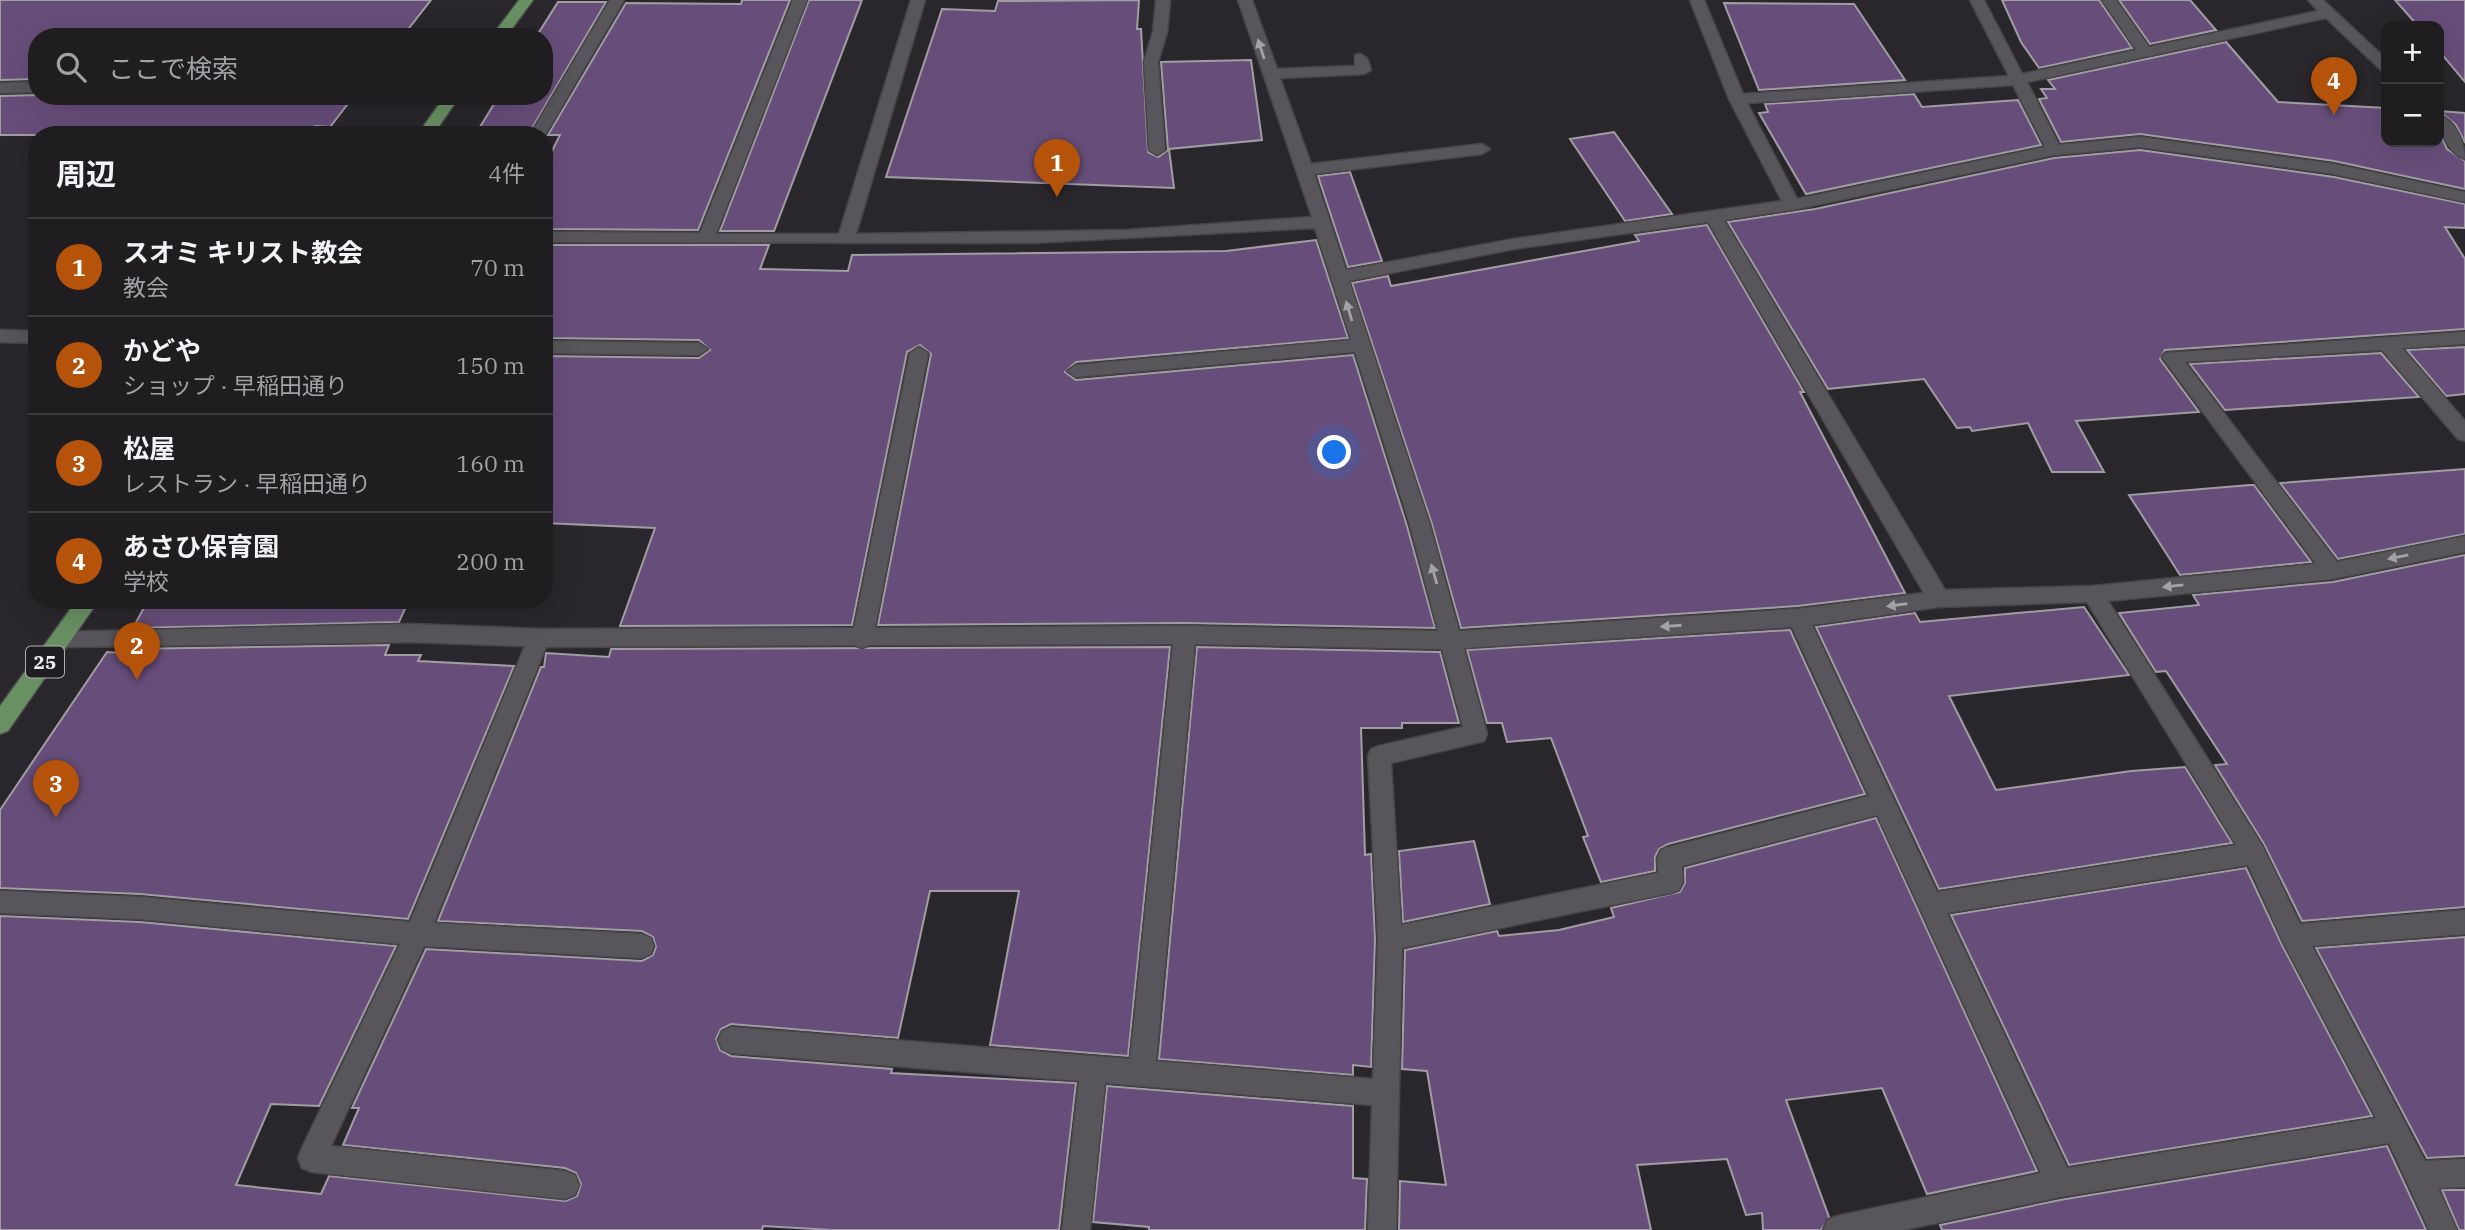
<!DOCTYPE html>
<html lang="ja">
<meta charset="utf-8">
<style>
body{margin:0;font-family:"IBM Plex Serif","Noto Sans JP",serif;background:#272629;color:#f1f3f6}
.controls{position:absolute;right:21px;top:21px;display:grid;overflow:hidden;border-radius:14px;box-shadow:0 7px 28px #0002}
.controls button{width:63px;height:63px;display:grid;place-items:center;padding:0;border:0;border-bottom:2px solid #3c3b3e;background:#1f1d20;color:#f1f3f6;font:35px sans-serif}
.you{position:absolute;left:1335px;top:453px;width:24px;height:24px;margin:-18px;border:5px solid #fff;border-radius:50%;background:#1a73e8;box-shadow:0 0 0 10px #1a73e833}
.badge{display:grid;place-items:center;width:46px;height:46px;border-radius:50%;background:#b45309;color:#fff;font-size:23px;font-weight:700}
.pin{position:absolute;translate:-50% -58px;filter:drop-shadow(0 2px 4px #0008)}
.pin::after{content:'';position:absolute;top:37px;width:24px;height:21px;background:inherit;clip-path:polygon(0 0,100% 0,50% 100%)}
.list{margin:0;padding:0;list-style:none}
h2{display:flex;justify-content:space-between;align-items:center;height:91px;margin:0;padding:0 28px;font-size:30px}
h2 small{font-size:23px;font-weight:400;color:#a1a2a5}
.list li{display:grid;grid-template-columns:46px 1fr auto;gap:21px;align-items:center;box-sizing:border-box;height:98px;padding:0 28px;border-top:2px solid #3c3b3e}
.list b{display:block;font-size:26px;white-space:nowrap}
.list p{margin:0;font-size:23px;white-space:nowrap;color:#a1a2a5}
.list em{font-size:23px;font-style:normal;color:#a1a2a5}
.icon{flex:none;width:38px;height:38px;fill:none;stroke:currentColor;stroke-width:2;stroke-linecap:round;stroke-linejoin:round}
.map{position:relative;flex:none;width:2465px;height:1230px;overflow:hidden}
.search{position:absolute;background:#1f1d20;box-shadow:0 7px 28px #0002;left:28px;top:28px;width:525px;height:77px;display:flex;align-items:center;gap:18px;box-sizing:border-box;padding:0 24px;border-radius:28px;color:#a1a2a5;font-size:26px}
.panel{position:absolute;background:#1f1d20;box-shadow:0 7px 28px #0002;left:28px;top:126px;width:525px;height:483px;border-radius:28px}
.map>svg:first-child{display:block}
</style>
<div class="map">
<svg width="2465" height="1230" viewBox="0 0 2465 1230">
<rect width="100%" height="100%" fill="#29272b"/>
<path fill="#674e7a" stroke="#a09ea3" stroke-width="2" d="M0,0H431L402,37H37V79L0,80Z
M742,0H790L698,230L544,229V167L560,135H548L626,3L741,4Z
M809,0H862L774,231H720Z
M1139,0L1137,29H1141L1148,152L1158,157L1168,150L1161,62L1251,60L1262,140L1169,149L1174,188L886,177L942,9L995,11L998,1H1005Z
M2002,0H2099L2132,48L2039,68L2021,42Z
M2119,0H2190L2216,30L2150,44Z
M2395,0H2465V82L2439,51V26H2418Z
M558,2H606L528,135H475L499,96H544V37H536Z
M1724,3L1854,4L1905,80L1759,90Z
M2226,42L2278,102L2386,108V142H2439V131L2447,149L2465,161V189L2334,161L2140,134L2061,142L2039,99L2047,98L2041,89H2055L2048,80Z
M1914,94L1922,107L2018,100L2041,145L1806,194L1759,113L1768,112L1765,104Z
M0,96L37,95L354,96L330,127L315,126L310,132L244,129L240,135H0Z
M2439,111L2465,113V143L2456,125Z
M1614,132L1672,214L1625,221L1570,139Z
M2140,150L2334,177L2465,204V228L2445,227L2465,259V329L2165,350L2160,359L2199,412L2076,421L2104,472H2052L2028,423L1972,431L1970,427L1957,428L1924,379L1828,389L1728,222L1815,209L2054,158Z
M1350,172L1382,261L1348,267L1318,176Z
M1707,225L1804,392H1800L1905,593L1798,606L1461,628L1432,524L1352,283L1388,276L1391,286L1639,241L1635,235Z
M1316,240L1348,338L1076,362L1065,372L1076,380L1353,355L1407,526L1435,628L1185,623L878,625L931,354L920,345L907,352L852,625L620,626L655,528L544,523V356L699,358L710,350L699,340L544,338V245H769L760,269L848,271L852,255L1226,251Z
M2465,347V394L2446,396L2407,350Z
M2381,353L2419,397L2225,410L2190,364Z
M2465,469V534L2338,559L2280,483Z
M2250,485H2254L2311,562L2180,575L2129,495Z
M2465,555V907L2302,921L2264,844L2215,765L2227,764L2166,671L2156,672L2119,613L2199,605L2193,595L2333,582Z
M148,600H409L399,622L133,628Z
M2084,607L2129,675L1949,696L1996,790L2131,771L2185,767L2232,843L1939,889L1816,627L1915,613L1920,622Z
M1790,630L1865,794L1668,844L1659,849L1655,857V871L1601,882L1583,837L1588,836L1551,738L1507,742L1502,723H1487L1467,650Z
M389,645L385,655H421L418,661L514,666L408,919L140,894L0,888V810L107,652L120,653L122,649Z
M1170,647L1128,1056L990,1045L1019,891H930L898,1038L731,1024L721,1029L716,1039L720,1050L731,1056L892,1069L891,1073L1076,1083L1059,1230H832L763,1226L762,1230H0V916L140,922L396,946L319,1106L271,1104L236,1185L321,1194L329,1176L566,1201L577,1196L581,1184L576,1173L565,1168L343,1145L359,1108H352L426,949L642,961L653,955L656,947L653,937L642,931L438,921L541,667H544L546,653L609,657L611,649Z
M1197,647L1440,652L1459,723H1402V728H1361L1365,855L1371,854L1375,939L1371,1067L1353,1065V1075L1159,1059Z
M1876,818L2037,1171L1927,1194L1882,1088L1786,1100L1829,1217L1821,1230H1763L1762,1213L1746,1215L1727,1159L1637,1165L1651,1230H1399L1400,1181L1446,1185L1427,1071L1402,1069L1405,950L1497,931L1499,936L1559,930L1614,917L1611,908L1680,892L1685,883V868Z
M1474,841L1490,904L1403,922L1399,851Z
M2246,868L2282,945L2372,1116L2069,1165L1951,915Z
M2465,937V1156L2427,1158L2316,948Z
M1107,1086L1353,1106V1178L1367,1179L1365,1230H1149V1227L1093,1222Z
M2387,1146L2426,1230H1942L1940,1225L2060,1200Z
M2442,1190H2465V1230H2459Z"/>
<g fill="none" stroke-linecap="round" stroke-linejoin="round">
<defs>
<path id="minor" d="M610,0H624L544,137L530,135Z
M793,0H807L716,234H839L911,0H925L856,234L1127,230L1312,217L1238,0H1252L1277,69L1355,66V55L1360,54L1367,58L1371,70L1364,74L1280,78L1311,164L1482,144L1490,149L1482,154L1314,174L1346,270L1514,239L1782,201L1729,99L1690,0H1704L1743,94L2009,76L1970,0H1984L2022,74L2136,50L2102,0H2116L2149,47L2318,11L2308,0H2323L2386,59V71L2381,70L2326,18L2027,82L2059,145L2140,137L2334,164L2465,192V202L2334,174L2140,147L2054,155L1792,210L1724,220L1945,590L2093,586L2316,564L2165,361L2162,357L2165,353L2465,332V344L2402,348L2465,421V441L2458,439L2382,350L2185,362L2337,562L2465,536V552L2332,579L2108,601L2262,845L2300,924L2465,910V934L2312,946L2425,1161L2465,1159V1187L2438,1188L2457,1230H2429L2389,1143L2060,1197L1903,1230H1823L1827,1220L1837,1216L2041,1173L1877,815L1682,866L1683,882L1679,890L1671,893L1402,948L1396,1230H1368L1372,1105L1105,1083L1090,1230H1062L1079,1081L731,1053L722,1049L718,1040L722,1031L731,1027L1130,1059L1173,644L870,645L862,648L855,645L546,647L434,923L642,934L651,938L654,946L651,954L642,958L424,946L331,1146L565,1171L575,1175L579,1185L575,1195L565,1199L312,1172L302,1168L298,1158L302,1148L400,944L140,919L0,913V891L140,897L410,922L525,646L412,642L63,647L55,644L52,638L55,632L412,624L539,629L854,628L910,353L919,347L928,353L875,628L1185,626L1438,631L1410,525L1355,352L1076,377L1067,371L1076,365L1351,340L1315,228L1030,243L544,242V232L700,233ZM2013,85L2045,147L1797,199L1747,103ZM1708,222L1924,593L1798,609L1459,631L1430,525L1349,281L1514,249ZM2087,602L2236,845L1937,892L1812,625L1939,607ZM1792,627L1869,796L1669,847L1661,850L1657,858L1658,873L1401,925L1391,763L1484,741L1487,734L1464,648ZM1195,644L1442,649L1463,727L1379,746L1371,749L1368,756L1378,939L1373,1079L1156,1061ZM2248,865L2284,944L2376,1118L2067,1168L1947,913Z
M1156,0H1170L1167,32L1158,62L1165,150L1157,155L1149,150L1144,62L1153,32Z
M37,82V92L0,93V83Z
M2439,115C2455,120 2465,143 2465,159C2449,154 2438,130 2439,115Z
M0,330L37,331V343L0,342Z
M544,341L699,343L708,349L699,355L544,353Z"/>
<path id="major" d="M519,0H533L506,37H491Z
M445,96H460L433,135H417Z
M77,600H99L8,731L0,734V706Z"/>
</defs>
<use href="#minor" stroke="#474549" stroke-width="3"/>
<use href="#major" stroke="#474549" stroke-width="3"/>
<use href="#minor" fill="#59565b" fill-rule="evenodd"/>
<use href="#major" fill="#689063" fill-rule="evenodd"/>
</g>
<defs><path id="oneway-solid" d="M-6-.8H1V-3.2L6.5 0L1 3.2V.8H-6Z" transform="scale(1.75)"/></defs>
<g fill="#a4a2a6">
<use href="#oneway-solid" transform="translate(1261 49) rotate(-108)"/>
<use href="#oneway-solid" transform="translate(1349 311) rotate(-107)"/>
<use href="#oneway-solid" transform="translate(2398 557) rotate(169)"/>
<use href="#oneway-solid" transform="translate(1434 574) rotate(-106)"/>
<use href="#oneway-solid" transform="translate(2173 586) rotate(174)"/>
<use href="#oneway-solid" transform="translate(1897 605) rotate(172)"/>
<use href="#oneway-solid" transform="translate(1671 626) rotate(176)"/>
</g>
<g text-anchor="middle" stroke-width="5" stroke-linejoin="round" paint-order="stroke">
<rect fill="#201d22" stroke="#b0afb2" stroke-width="2" x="26" y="646.5" width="38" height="31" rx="5"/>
<g font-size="19" font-weight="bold" fill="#eeedf0">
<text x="45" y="669">25</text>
</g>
</g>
</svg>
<div class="controls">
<button>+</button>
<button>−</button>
</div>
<div class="you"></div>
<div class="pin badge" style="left:1057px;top:197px">1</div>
<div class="pin badge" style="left:137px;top:680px">2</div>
<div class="pin badge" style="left:56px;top:818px">3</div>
<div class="pin badge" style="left:2334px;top:115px">4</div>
<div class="search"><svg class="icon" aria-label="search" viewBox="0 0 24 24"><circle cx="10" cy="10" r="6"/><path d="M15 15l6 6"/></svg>ここで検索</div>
<section class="panel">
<h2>周辺<small>4件</small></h2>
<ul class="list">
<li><span class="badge">1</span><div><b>スオミ キリスト教会</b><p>教会</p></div><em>70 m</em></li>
<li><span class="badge">2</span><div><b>かどや</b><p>ショップ · 早稲田通り</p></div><em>150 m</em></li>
<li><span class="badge">3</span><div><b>松屋</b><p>レストラン · 早稲田通り</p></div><em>160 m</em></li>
<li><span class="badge">4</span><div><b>あさひ保育園</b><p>学校</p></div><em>200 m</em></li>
</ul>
</section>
</div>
